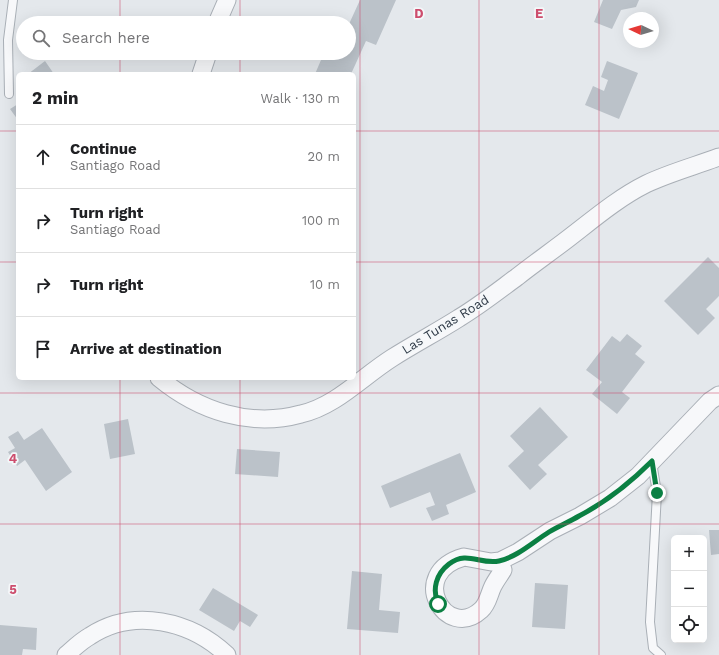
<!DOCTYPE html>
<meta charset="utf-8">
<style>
body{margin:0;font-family:"Work Sans",sans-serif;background:#f2f2f2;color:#202124}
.controls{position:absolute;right:12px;bottom:12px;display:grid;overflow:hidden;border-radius:6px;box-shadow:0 4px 16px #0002}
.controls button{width:36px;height:36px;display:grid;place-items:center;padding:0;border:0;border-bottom:1px solid #e0e0e0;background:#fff;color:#202124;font:20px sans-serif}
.compass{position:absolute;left:623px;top:12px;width:36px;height:36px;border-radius:50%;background:#fff;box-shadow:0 4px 16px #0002;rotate:274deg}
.stop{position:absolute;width:12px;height:12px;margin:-9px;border:3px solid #0b8043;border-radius:50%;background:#fff}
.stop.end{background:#0b8043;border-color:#fff;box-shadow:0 1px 4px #0008}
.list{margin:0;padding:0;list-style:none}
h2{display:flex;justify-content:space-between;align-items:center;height:52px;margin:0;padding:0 16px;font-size:17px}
h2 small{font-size:13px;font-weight:400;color:#757577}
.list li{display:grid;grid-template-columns:26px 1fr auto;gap:12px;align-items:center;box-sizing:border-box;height:64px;padding:0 16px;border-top:1px solid #e0e0e0}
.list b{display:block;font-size:15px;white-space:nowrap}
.list p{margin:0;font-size:13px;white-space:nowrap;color:#757577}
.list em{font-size:13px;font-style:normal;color:#757577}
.icon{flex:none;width:22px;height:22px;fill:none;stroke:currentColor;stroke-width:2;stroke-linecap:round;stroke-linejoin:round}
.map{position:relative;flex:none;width:719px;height:655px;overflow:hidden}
.search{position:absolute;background:#fff;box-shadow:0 4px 16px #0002;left:16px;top:16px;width:340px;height:44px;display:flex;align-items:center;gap:10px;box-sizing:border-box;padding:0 14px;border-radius:22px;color:#757577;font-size:15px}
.panel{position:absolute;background:#fff;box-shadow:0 4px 16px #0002;left:16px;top:72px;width:340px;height:308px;border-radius:6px}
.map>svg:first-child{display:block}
</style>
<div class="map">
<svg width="719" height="655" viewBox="0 0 719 655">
<rect width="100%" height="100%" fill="#e4e8ec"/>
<path fill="#bbc2c9" d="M360,0H396L376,45L366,41L351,74H315L324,53H349V24Z
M603,0H639L636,7L621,10L612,29L594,22Z
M130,20L143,22V23H130Z
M45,61L54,74H28Z
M607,61L638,73L619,119L585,105L593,86L604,91L608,80L601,77Z
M18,104V120L10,109Z
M708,257L719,268V296L706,309L715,318L698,335L664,301Z
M627,334L642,346L635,354L645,362L622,392L630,398L617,414L592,394L602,382L586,370L612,336L620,342Z
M540,407L568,437L538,465L547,474L530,490L508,466L524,451L510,436Z
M128,419L135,454L110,459L104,424Z
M42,428L72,472L46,491L25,460L17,466L8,452L15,448L8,437L18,431L24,440Z
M237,449L280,452L278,477L235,474Z
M460,453L476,492L446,505L449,514L432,521L426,508L435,505L430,492L390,508L381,486Z
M709,530H719V554L711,555Z
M352,571L382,574L379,610L400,612L398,633L347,629Z
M535,583L568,585L565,629L532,627Z
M213,588L258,615L250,627L240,621L234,631L199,610Z
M0,625L37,628L36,650L23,649L22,655H0Z"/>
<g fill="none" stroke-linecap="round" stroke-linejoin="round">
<defs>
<path id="lane" d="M9,94L8,40L13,0
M652,462L657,493L650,622L653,648L661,655"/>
<path id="street" d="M217,23L227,0
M201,74L208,53
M159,378C199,411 250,428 301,414C336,406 362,377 392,358C414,344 437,332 459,318C479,306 498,291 517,277C536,262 555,249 574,234C597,216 620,197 646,184C669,173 695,166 719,157
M464,557L491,562L500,561L503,570C500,575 496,580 493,586C489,594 488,604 481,610C446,642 406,573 464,557Z
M500,561L518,552L550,531L580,516L610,498L638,476L710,401L719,395
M66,655C74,648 81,641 90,636C134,607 191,621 227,655"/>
</defs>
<use href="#lane" stroke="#a9afb6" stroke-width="10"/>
<use href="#street" stroke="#a9afb6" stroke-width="19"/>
<use href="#lane" stroke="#f7f8fa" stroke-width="8"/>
<use href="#street" stroke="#f7f8fa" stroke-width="17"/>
</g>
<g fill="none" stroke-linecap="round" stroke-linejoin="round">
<path stroke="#0b8043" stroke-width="5" d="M438,604C432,589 436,574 449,564C467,550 480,565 499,561C517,557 533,542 549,532C559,526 569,522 579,516C606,502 630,483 652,461L657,493"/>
</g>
<path fill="none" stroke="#cd4d6d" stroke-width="1" stroke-opacity="0.55" d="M120,0V23M240,0V23M360,0V655M479,0V655M599,0V655M120,53V74M240,53V74M0,131H18M354,131H719M0,262H18M354,262H719M120,378V655M240,378V655M0,393H719M0,524H719"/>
<g text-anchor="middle" stroke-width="3.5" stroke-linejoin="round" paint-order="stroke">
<g font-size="13" fill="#2c3744" stroke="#f4f7f9">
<text transform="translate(445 324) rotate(-32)" y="5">Las Tunas Road</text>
</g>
</g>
<g font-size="13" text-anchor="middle" font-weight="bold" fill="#cd4d6d" stroke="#f4f7f9" stroke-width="3.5" stroke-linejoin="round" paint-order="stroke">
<text x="419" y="18">D</text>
<text x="539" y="18">E</text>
<text x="13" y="463">4</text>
<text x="13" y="594">5</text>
</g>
</svg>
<div class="controls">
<button>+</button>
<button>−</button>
<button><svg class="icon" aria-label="locate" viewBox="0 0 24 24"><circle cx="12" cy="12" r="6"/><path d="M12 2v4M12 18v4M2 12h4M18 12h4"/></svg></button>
</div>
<svg class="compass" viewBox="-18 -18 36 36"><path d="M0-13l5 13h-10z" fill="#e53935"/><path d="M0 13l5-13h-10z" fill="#757577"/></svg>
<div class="stop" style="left:438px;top:604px"></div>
<div class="stop end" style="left:657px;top:493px"></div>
<div class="search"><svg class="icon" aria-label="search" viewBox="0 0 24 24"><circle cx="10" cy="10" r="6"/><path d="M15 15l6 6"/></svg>Search here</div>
<section class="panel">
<h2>2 min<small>Walk · 130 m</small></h2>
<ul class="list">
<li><svg class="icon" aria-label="ahead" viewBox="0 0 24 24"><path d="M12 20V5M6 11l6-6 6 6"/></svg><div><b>Continue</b><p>Santiago Road</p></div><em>20 m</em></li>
<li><svg class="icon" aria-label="right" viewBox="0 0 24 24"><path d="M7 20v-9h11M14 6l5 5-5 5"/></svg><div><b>Turn right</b><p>Santiago Road</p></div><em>100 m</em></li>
<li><svg class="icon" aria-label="right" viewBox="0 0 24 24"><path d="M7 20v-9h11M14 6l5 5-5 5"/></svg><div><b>Turn right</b></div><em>10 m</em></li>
<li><svg class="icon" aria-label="arrive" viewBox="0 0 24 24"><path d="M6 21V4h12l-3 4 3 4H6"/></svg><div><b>Arrive at destination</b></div></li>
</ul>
</section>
</div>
